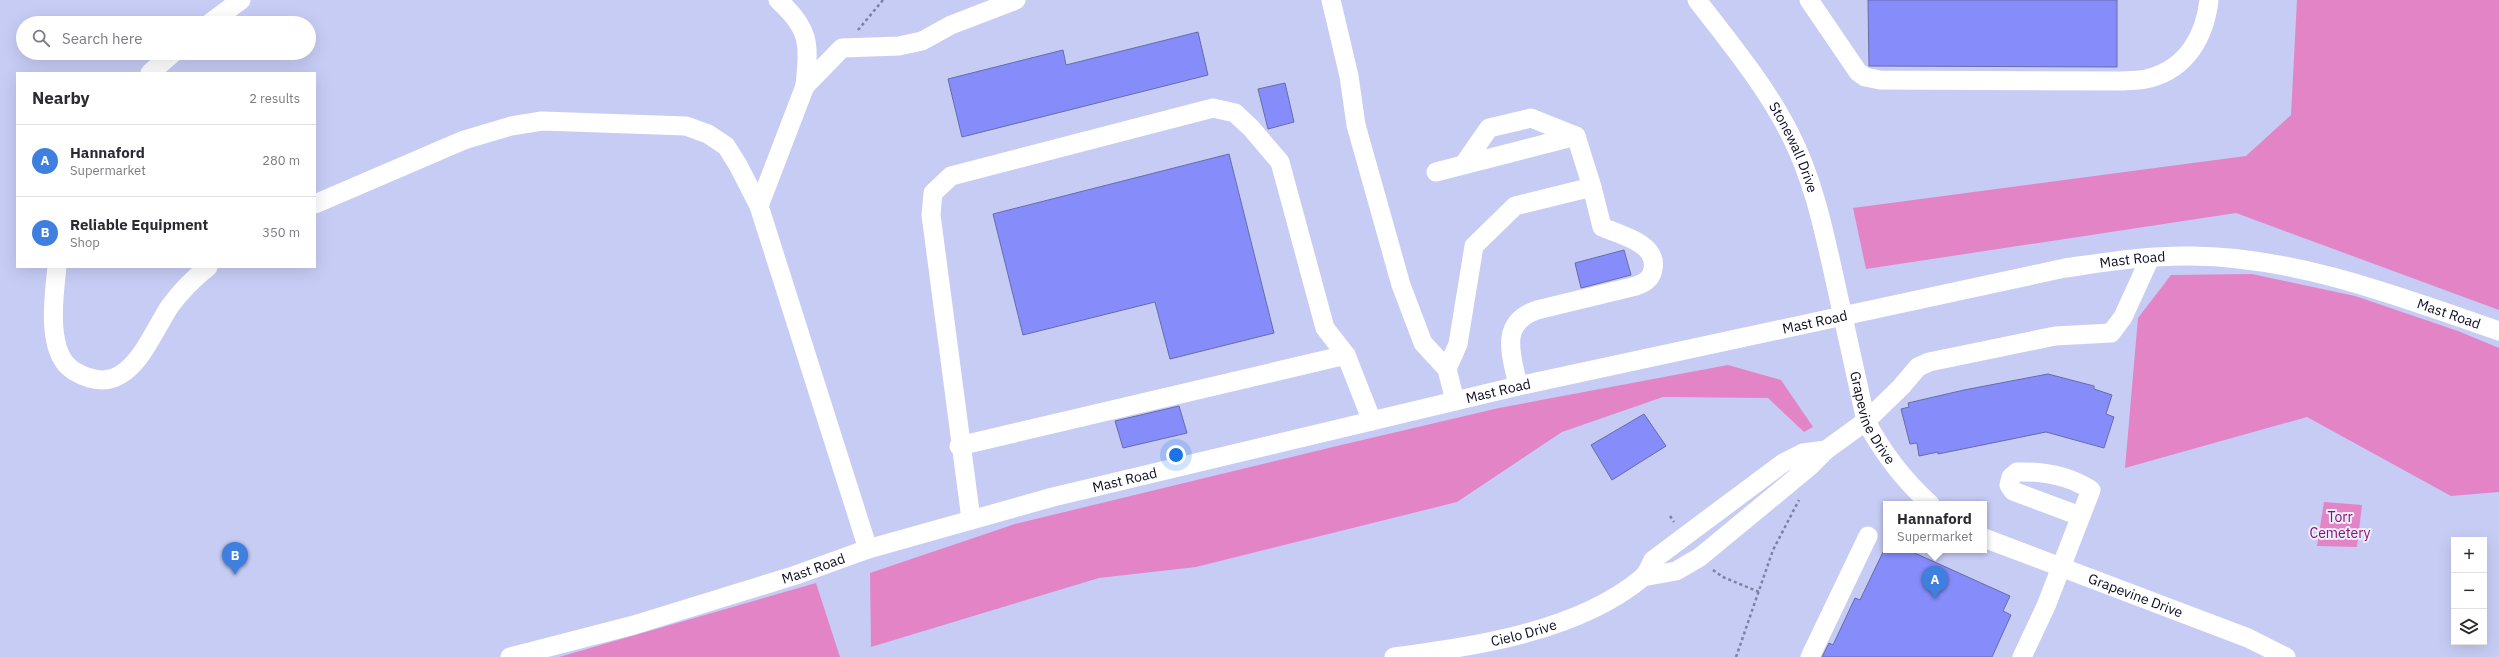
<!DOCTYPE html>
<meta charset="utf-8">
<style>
body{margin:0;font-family:"IBM Plex Sans",sans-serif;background:#f2f2f3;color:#2b2b33}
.controls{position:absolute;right:12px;bottom:12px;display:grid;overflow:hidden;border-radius:0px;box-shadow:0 4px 16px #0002}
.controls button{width:36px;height:36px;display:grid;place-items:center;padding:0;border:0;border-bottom:1px solid #e1e1e2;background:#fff;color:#2b2b33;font:20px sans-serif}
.you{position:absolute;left:1176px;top:455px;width:14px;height:14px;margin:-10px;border:3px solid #fff;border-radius:50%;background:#1a73e8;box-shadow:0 0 0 6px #1a73e833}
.badge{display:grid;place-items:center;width:26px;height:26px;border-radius:50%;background:#b45309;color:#fff;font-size:13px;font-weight:700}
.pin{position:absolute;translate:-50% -33px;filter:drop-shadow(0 1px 2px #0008)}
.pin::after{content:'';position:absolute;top:21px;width:14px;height:12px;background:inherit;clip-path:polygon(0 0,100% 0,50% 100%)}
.popup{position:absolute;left:1883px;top:501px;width:104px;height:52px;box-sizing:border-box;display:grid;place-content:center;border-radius:0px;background:#fff;filter:drop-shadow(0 1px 3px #0005);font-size:13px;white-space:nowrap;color:#7c7c81}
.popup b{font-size:15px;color:#2b2b33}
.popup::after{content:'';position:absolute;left:50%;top:100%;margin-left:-8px;border:8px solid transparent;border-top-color:#fff}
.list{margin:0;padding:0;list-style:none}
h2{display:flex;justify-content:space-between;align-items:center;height:52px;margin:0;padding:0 16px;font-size:17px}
h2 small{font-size:13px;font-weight:400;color:#7c7c81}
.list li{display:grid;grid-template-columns:26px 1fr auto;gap:12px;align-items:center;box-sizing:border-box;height:72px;padding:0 16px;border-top:1px solid #e1e1e2}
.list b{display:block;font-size:15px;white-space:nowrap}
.list p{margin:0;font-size:13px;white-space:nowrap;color:#7c7c81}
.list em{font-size:13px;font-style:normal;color:#7c7c81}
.icon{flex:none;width:22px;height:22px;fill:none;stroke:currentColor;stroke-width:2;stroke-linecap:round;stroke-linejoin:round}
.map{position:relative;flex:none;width:2499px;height:657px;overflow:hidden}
.search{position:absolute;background:#fff;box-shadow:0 4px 16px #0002;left:16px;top:16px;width:300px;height:44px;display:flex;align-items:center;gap:10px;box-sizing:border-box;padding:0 14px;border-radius:22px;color:#7c7c81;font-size:15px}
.panel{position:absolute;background:#fff;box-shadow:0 4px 16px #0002;left:16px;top:72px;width:300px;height:196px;border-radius:0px}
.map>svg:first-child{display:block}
</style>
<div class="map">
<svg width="2499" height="657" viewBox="0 0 2499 657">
<rect width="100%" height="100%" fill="#c6ccf4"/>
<path fill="#e384c7" d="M2297,0H2499V310L2236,213L1866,269L1853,208L2246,156L2291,115Z
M2252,274L2355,296L2458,331L2499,348V492L2451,496L2307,417L2125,468L2138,318L2171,275Z
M1728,365L1781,380L1813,427L1804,432L1768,398L1663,397L1562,432L1457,502L1196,567L1099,578L871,647L870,573L1015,524L1337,446L1499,408Z
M2324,502L2362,505L2357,547L2317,546Z
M816,583L840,657H559Z"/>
<path fill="#868dfb" stroke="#666ca8" d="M1868,0H2117V67L1869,66Z
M1198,32L1208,75L962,137L948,79L1063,50L1066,65Z
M1285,83L1294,122L1268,129L1258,89Z
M1229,154L1274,333L1170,359L1155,302L1023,335L993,214Z
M1624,250L1631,275L1581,288L1575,263Z
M2048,374L2094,386V389L2112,395L2106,414L2114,417L2104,448L2046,432L1938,454V452L1919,456L1917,443L1910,444L1901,409L1909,407L1908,403L1964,390Z
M1179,406L1187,433L1123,448L1115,421Z
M1644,414L1666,446L1612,480L1591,445Z
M1884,550H1908L2010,596L2003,611L2011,615L1992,657H1822L1829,643L1833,645L1855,598L1860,600Z"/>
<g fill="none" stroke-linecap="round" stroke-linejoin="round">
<path stroke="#7d81a2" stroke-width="2.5" stroke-dasharray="3 3" stroke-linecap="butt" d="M858,30L883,0
M1670,516L1674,522
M1713,570L1723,577L1759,592
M1736,657L1773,550L1799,500"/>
<g stroke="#fff" stroke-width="19">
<path d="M778,0C811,30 809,44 805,86"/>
<path d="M1331,0L1349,76L1356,125L1401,285L1423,343L1447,369"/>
<path id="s1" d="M1697,0C1730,43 1766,86 1790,134C1813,179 1823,227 1834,276C1845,324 1855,373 1866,421C1882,452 1904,480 1930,504"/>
<path d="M1809,0L1858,72L1865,77L1880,80L2122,81C2131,80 2141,81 2150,78C2187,68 2205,36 2209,0"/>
<path d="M210,23L241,0"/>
<path d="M150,73L173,53"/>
<path d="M1464,164L1489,128L1531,118L1576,136"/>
<path d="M1436,172L1576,136L1592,187"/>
<path d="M315,204L464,140L511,126L542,121L686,126L708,134L726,146L738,165L759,206L868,549"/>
<path d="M759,206L805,86L842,48L899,46L922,41L951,25L1016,0"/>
<path d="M57,267C54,295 45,354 74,371C128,403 147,341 170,306C181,291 194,278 208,267"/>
<path d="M1455,401L1447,369L1458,344L1474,246L1515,206L1592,187L1602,227C1620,235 1658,243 1653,269C1652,278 1645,283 1636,286L1537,310C1498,323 1512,356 1518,386"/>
<path d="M959,446L1346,355"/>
<path d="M971,519L931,215L933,193L951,176L1213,108L1235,113L1251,128L1280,162L1325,328L1346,355L1372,421"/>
<path id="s2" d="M1984,538L2248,638L2286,657"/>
<path d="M1643,577L1676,571L1700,557L1809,467L1826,450L1866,421L1901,387L1918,367L1929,362L2055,336L2111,333L2123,317L2150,258"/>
<path id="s3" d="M510,657L634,625L796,575L868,549L1053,497L1518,386L2065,268C2107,262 2149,255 2192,256C2297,257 2400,297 2499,331"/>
<path id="s4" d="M1394,657C1475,646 1577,632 1642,578C1647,574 1650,566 1653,560L1783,463L1803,453L1826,450"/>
<path d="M1810,657L1868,536"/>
<path d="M2022,657L2046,606L2091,490C2069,476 2044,471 2017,472L2011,477L2009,485L2013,491L2080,516"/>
</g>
</g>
<g text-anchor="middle" stroke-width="4" stroke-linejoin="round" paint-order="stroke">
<g font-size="14" fill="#0b0c22" stroke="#edeffc">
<text dy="5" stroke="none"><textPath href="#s1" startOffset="177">Stonewall Drive</textPath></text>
<text dy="5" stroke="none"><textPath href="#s3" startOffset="1672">Mast Road</textPath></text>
<text dy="5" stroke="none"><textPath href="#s3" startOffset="1996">Mast Road</textPath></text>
<text dy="5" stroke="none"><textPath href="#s3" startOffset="1348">Mast Road</textPath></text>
<text dy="5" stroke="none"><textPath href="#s3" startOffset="1024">Mast Road</textPath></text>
<text dy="5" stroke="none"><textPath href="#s1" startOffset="460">Grapevine Drive</textPath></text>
<text dy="5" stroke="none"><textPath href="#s3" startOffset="640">Mast Road</textPath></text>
<text dy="5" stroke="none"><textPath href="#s3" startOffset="316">Mast Road</textPath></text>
<text dy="5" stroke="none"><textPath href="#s2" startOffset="162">Grapevine Drive</textPath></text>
<text dy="5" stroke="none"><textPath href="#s4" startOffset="132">Cielo Drive</textPath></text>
</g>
<g font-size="14" fill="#910c77" stroke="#edeffc">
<text x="2340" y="522">Torr<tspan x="2340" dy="16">Cemetery</tspan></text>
</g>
</g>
</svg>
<div class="controls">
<button>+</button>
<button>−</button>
<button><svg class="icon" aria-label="layers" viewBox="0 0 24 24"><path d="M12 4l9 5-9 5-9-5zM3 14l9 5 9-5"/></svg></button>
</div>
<div class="you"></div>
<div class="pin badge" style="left:1935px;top:599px;background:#3f7fe0">A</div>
<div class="popup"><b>Hannaford</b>Supermarket</div>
<div class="pin badge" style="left:235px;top:575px;background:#3f7fe0">B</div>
<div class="search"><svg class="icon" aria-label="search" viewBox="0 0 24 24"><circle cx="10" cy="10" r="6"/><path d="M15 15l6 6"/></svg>Search here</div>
<section class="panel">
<h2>Nearby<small>2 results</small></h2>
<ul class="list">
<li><span class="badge" style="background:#3f7fe0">A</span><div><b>Hannaford</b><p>Supermarket</p></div><em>280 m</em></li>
<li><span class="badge" style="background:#3f7fe0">B</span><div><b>Reliable Equipment</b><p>Shop</p></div><em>350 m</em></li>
</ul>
</section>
</div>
